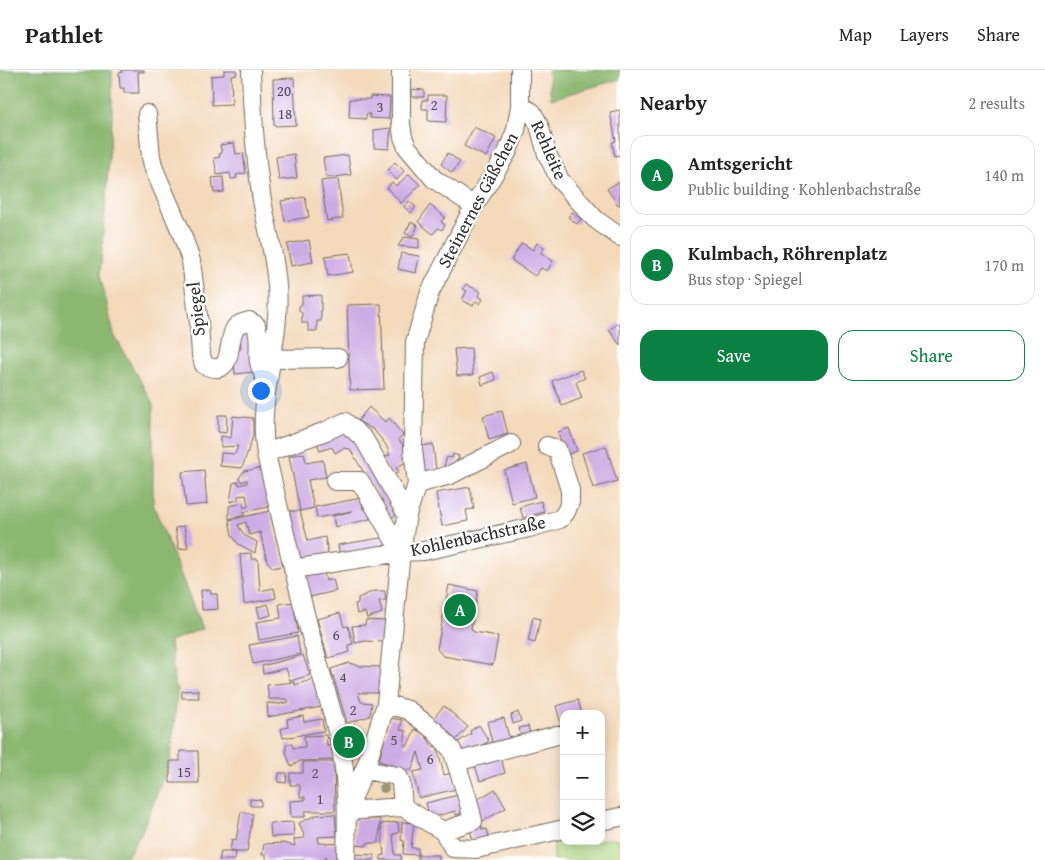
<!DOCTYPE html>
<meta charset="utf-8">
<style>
body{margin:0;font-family:"Gentium Book Plus",serif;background:#f2f2f2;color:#222}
.controls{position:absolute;right:15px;bottom:15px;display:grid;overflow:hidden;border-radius:10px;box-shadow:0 2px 12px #0003}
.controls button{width:45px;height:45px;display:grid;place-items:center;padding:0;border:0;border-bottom:1px solid #e0e0e0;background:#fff;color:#222;font:25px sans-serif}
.you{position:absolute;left:260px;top:320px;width:18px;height:18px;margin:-12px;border:4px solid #fff;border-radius:50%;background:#1a73e8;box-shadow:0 0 0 8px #1a73e833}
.badge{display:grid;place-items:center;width:32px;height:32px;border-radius:50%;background:#0b8043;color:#fff;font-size:16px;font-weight:700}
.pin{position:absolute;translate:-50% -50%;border:2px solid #fff;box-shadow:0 1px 5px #0006}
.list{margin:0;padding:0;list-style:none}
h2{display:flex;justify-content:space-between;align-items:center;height:65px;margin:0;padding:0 20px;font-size:21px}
h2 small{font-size:16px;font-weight:400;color:#767676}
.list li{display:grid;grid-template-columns:32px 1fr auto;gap:15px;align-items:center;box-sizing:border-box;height:80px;margin:0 10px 10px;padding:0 10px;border:1px solid #e0e0e0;border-radius:15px}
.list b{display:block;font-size:19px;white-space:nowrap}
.list p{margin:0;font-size:16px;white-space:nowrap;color:#767676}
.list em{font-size:16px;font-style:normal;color:#767676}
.actions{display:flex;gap:10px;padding:15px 20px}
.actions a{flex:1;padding:11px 0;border:1px solid #0b8043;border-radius:15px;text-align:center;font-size:18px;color:#0b8043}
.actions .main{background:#0b8043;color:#fff}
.icon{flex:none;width:28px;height:28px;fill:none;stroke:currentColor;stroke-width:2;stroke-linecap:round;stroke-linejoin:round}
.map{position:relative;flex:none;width:620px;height:790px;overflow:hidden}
header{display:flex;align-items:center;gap:30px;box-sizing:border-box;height:70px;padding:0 25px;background:#fff;border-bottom:1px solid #e0e0e0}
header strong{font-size:24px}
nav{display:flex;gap:28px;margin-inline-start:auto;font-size:18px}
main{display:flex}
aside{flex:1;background:#fff}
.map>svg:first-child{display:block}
</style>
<header>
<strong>Pathlet</strong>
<nav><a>Map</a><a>Layers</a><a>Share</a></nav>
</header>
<main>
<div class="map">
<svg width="620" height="790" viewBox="0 0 620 790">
<rect width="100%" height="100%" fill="#fff"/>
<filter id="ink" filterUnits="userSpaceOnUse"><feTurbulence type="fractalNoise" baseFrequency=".02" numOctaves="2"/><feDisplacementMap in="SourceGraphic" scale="10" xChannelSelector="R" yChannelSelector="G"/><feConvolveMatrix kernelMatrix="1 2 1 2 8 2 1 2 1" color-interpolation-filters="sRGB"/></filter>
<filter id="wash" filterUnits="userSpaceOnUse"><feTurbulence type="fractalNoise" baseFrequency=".0096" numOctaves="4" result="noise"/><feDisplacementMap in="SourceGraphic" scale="20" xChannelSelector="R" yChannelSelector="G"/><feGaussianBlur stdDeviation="1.12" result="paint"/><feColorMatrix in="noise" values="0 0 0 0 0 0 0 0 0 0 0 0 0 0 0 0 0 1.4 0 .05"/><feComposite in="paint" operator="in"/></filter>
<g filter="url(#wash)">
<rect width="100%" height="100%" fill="#f4d9bb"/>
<path fill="#afd681" stroke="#6d8056" d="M554,769H564V771H601V769H620V790H554Z"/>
<path fill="#8bb76f" stroke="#5b714d" d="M0,0H112V49L100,205L114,265L153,333V434L202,559L170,571L175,619L178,617L170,691L142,761L125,790H0Z
M548,0H620V9L551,29Z"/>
<g id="blocks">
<path fill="#cdabe4" d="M122,0H144V2H138L139,23H124V18H120L119,3L122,2Z
M224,0H236L237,4L231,5L232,34L212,35L211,6L224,5Z
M294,8L296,55L274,56L273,9Z
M412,19L424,20V27H412Z
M428,25H447L446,52L428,51V39H422V30H428Z
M370,26L390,27L389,49L370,48V44H366V49L349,48L350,29H370Z
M620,40V85L615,86L612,72L616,71L610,42Z
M474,57L496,68L486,87L464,76Z
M391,58L389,79L374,78V60Z
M234,73L236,84L243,83L246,103L236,105L237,108L231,109L230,103L217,105L214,88L220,87L219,84L222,83L220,75Z
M448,83L460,92L452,103L441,94Z
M294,84L297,108L279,110L276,87Z
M348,85L351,105L326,108L323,88Z
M395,92L404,101L397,110L387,101Z
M409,104L420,115L401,133L387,118L392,112L396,116Z
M223,107L224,122L214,123L212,108Z
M338,109L343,148L327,151L321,111Z
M618,112L620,115V134L618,135L607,119Z
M305,127L309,147L285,151L281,131Z
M409,131L416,137L411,143L404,137Z
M430,135L445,147L441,152L445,155L442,160L438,158L433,164L418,152Z
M572,142L581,149L577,154L568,147Z
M411,152L418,156L412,167L405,163Z
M404,167L419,169V178L398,176Z
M309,170L313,192L291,196L287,174Z
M522,173L533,180L537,173L544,178L541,183L553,191L547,201L541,198L535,206L511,190Z
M350,183L353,202L328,206L325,186Z
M401,183L419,186L416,203L398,199Z
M466,214L481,222L478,226L483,229L480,234L476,231L473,236L462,230L467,221L463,219Z
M321,225V251H317V261H308V253H302V243L299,241V236L302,234V226Z
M381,234L384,319L350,320L347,235Z
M620,252V275L609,260Z
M240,259H251L254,302L235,304L233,280L241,279Z
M471,278L473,305L457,306L454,279Z
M581,300L585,308L576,312L582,328L562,336L552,311Z
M493,302L496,310L482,315L480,307Z
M369,337L385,352L389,348L403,365L398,369L403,375L409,390L396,398L399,402L391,406L381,388L390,385L386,375L374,360L358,351Z
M502,341L508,364L489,370L483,346Z
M218,345H227L226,363L218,362Z
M233,346L253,348V366L242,398L220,396L221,383L235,384L238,376L221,377V366L231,368Z
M344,357L360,371L401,442L391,448L350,379L343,378L335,383L332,377L320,381L316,369Z
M569,358L577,381L566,385L558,362Z
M433,374L436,400L425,402L422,376Z
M606,376L617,411L593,418L582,383Z
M304,383L306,393L323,390L326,407L308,410L314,438L300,441L289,386Z
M453,384L459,386L456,396L451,395L450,398L444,396L447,387L452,388Z
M527,394L535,427L512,433L504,400Z
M261,398L269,437L243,442L245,445L229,449V436L243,433L244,438L248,436L246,425L238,426V430L230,432L233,413L239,412V415L247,413V410L241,412L239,408L244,401Z
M204,400L207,434L186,436L182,402Z
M470,417L474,439L466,440L468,451L442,456L436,423Z
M361,428L363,439L367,438L370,449L335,457L333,446L352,441L317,448L315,437Z
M541,431L544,442L523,448L520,437Z
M270,441L278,474L285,495L273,498L267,491L260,462L249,465L246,452L238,455L244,465L257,472L255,483L238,474L232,465L229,450Z
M287,441H300L308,471L325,467L329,489L300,494Z
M184,456L188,478L179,479L175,458Z
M386,467L388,478L340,486L338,475Z
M251,483V489H258L260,521L274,518L276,528L244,534L240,484Z
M323,497L326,511L333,509L336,521L310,527L303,502Z
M449,515L478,521L471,559L474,562L498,566L493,595L443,586L437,579Z
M201,520H210L211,524H217L218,539L202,540Z
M374,521H385L386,530L379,531L382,543L367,548L365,542L357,544L355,534L358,533V528Z
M293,532L298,563L259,570L256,552L281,548L279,534Z
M268,534L271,545L260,548L257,537Z
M340,543L344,557L348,556L353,574L348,575L350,582L328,588L317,549Z
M533,547L540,549L535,573L528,571Z
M366,550L385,551L384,572L365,571L355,573L352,556L365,555Z
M297,566L300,584L253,594L249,575Z
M303,585L310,605L290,611L286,598L263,604L262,596Z
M349,593L359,596L381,597L380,623H358L361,632L372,633L370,646L347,653L331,599Z
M314,609L321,637L268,647L267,633L280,634L289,632L287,629H269L267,615L294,612L295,615Z
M198,620L199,628H182V621Z
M578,630L582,644H564L563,662L556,636Z
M444,636L468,657L454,672L430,652Z
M518,642L521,651L513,654L511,645Z
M303,646L304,652L322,649L324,661L283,668L281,659L288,657L287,649Z
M390,648L402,650L400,660L406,661L404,675L407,677L415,659L425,665L433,677L437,676L444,705L452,703L456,719L419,728L413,702L423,700L418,682L411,701L379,691Z
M504,648L509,667L512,666L515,674L494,680L487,652Z
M479,655L489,671L462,687L455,674L471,664L470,661Z
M528,656L531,667L522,669L519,658Z
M326,665L327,676H332L333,690L300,691L291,696L286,683V674H292L293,678L305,677L304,666Z
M180,681H198L199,713H170V691H180Z
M500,684L505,703L480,711L474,692Z
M303,692H334L335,741H305V747H291L290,731L305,730V727H300V715H290V703H303Z
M279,703H287L286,713L278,712Z
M495,719L506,738L483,751L472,733Z
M462,724L466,742L456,745L455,741L430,748L426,733Z
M250,729L261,730V736H250Z
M241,742L253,744L247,782H236L235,790H219L221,782H236L230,781L232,769L236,770Z
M335,744L337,766L318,767L319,773L340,774V790H327L326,786L325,790H266V785H262L264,774L283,773L295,776L294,769L305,768L299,753L316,745Z
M355,749H380L379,773H367V776L355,775Z
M293,752L294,766L271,767L270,753Z
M398,752L399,763L393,764L395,785H401V790H381V786L384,785L381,754Z
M402,752L414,753L411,778H418V785H439V790H418V785L403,784L404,771L401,770Z
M481,753L482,760L487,759L490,771L474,775L469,756Z
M355,784L374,785V790H355Z"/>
</g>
</g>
<g filter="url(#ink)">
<use href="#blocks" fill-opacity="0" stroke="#71685d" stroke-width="1"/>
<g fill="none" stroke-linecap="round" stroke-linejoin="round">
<defs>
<path id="minor" d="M251,0C252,42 255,83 261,124C266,155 275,185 277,216C282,273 256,327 266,384C270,402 275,421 279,439C292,494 306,549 321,603C328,630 338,658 342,685C348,720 347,755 346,790
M401,0V54L403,67L407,77L434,109L474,136
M520,36L532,42L539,55L547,84L560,110L595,149L620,167
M147,44L151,87L154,99L182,164L191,191L199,253L201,285L204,295C235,309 226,273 235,258C238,253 244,253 249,251L256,255C261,271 257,279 259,292C261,299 264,306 266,312
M272,289L338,288
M266,383L326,361L345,352L364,369L407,445
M335,411H360L401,482
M417,414L450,405L511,374
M293,499L401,482L424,481L529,458L560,449L566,442L570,432V420L557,379L547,376
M386,634L408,640L435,661L452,680L468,730L473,751L443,761
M456,692L557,665
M364,700L398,706L401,713L403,737
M348,739L366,696L386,634L401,482L407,445L417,414L413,379L415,272L430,222L474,136L507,83L516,60L520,36V0
M347,741L403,737L443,761L453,778L476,779L564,759
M601,751L620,747"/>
</defs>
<use href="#minor" stroke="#71685d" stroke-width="20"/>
<use href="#minor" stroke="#fff" stroke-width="18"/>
</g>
<circle fill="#9b957a" cx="384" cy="718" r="5"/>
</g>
<g text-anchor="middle" stroke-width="4.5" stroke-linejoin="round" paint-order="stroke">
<g font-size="15" fill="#544b59">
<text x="284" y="26">20</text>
<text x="434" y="40">2</text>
<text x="380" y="42">3</text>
<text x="285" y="49">18</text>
<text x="336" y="570">6</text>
<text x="343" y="612">4</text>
<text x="353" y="645">2</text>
<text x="394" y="675">5</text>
<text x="430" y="694">6</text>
<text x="184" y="707">15</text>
<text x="315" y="708">2</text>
<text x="320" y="734">1</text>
</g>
<g font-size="18" fill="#2b2b2b" stroke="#fff">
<text transform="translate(549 80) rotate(66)" y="6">Rehleite</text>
<text transform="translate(478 130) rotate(-62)" y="6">Steinernes Gäßchen</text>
<text transform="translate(196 239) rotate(-96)" y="6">Spiegel</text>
<text transform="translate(478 466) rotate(-12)" y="6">Kohlenbachstraße</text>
</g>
</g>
</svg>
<div class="controls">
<button>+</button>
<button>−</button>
<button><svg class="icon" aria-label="layers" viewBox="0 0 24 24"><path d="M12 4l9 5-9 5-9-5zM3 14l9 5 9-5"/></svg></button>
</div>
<div class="you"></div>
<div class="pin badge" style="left:460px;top:540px">A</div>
<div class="pin badge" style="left:349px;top:672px">B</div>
</div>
<aside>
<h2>Nearby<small>2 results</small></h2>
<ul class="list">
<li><span class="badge">A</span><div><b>Amtsgericht</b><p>Public building · Kohlenbachstraße</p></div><em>140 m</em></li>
<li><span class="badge">B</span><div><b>Kulmbach, Röhrenplatz</b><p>Bus stop · Spiegel</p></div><em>170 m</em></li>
</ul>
<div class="actions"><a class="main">Save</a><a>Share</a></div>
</aside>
</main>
